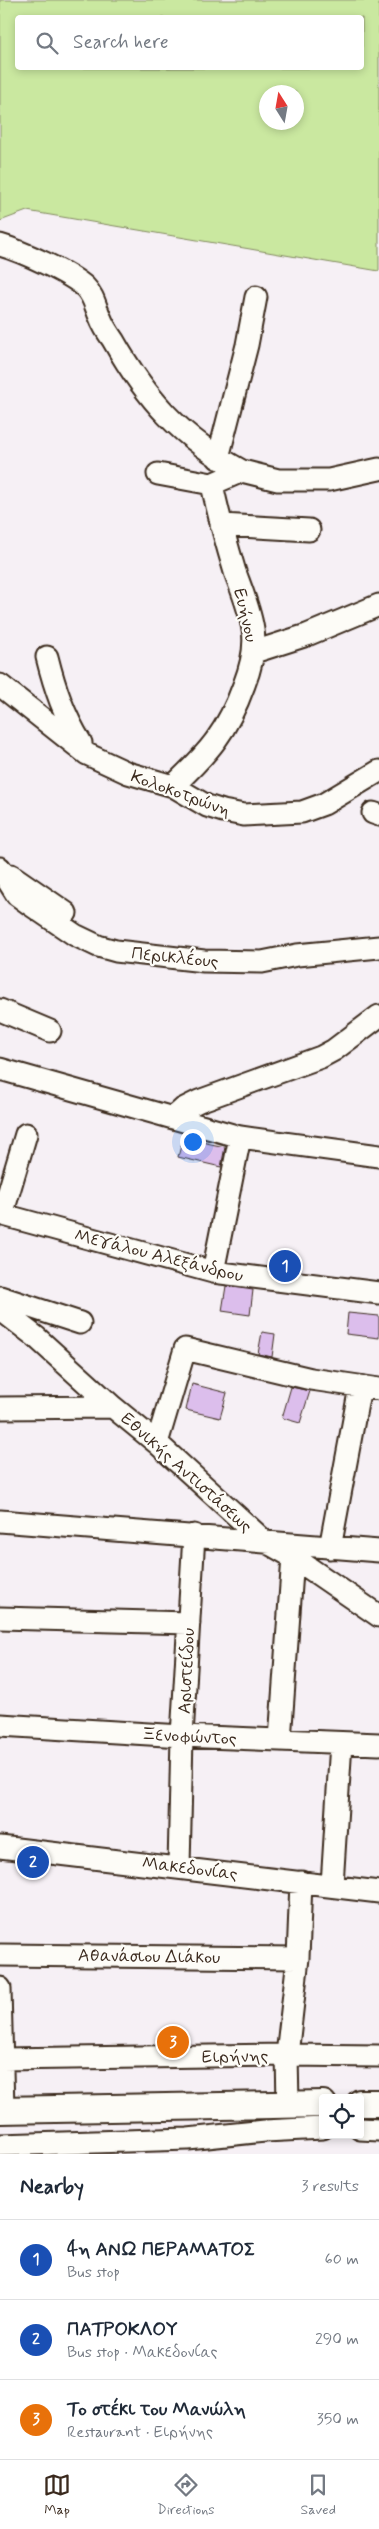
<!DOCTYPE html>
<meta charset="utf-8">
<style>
body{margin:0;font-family:Mynerve,sans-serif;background:#f2f2f3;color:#1f2937}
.controls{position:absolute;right:15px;bottom:15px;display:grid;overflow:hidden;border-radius:5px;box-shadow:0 2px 8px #0003}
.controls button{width:45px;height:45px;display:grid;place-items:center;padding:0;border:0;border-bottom:1px solid #e0e1e3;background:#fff;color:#1f2937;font:25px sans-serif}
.compass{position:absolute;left:259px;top:85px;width:45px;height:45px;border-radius:50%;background:#fff;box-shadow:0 2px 8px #0003;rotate:349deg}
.you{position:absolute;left:192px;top:1141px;width:18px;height:18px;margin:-12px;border:4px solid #fff;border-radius:50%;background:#1a73e8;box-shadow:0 0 0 8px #1a73e833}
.badge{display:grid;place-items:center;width:32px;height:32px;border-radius:50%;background:#3b2a1e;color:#fff;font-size:16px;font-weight:700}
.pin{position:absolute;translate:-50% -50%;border:2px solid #fff;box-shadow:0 1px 5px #0006}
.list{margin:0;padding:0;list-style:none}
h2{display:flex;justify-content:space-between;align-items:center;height:65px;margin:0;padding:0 20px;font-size:21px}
h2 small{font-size:16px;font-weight:400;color:#747a83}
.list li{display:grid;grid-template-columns:32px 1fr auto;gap:15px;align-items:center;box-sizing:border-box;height:80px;padding:0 20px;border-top:1px solid #e0e1e3}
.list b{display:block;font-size:19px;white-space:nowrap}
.list p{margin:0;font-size:16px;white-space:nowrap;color:#747a83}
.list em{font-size:16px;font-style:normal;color:#747a83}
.icon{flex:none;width:28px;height:28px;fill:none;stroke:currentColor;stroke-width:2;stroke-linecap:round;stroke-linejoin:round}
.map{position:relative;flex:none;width:379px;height:2154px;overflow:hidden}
.search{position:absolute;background:#fff;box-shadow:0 2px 8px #0003;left:15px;right:15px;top:15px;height:55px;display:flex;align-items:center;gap:12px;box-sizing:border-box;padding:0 18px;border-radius:5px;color:#747a83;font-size:19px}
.sheet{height:305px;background:#fff}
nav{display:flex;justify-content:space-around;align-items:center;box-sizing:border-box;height:70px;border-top:1px solid #e0e1e3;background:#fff;font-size:14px;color:#747a83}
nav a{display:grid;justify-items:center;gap:2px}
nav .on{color:#3b2a1e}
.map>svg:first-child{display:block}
</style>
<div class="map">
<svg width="379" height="2154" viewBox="0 0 379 2154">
<rect width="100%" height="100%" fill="#f6f0f5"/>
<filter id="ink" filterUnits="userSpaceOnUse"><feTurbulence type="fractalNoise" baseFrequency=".02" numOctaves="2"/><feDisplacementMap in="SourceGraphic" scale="10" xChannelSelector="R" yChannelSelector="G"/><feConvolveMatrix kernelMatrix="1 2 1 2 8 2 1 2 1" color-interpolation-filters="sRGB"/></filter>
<g filter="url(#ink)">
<path fill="#cae8a0" stroke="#82895f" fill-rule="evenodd" d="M0,0H379V271L27,211L0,221ZM18,18H362V68H18ZM266,92H296V122H266Z"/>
<path fill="#dcbeec" stroke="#3b2a1e" d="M183,1138L225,1147L221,1167L178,1157Z
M226,1286L253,1290L250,1315L222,1311Z
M348,1313L379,1316V1338L346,1334Z
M262,1332L275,1334L272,1357L258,1354Z
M192,1384L227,1393L220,1418L186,1410Z
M291,1387L310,1391L300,1423L282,1418Z"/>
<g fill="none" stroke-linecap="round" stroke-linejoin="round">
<defs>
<path id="minor" d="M0,245C21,251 70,273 85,287C94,296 95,306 100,317C103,325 108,333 113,340C147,400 181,438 242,471
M218,458L247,345L256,297
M158,474L212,484
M221,525L309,530
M254,652L307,635L379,605
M47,657C55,689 64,715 81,743
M0,685L87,754L128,773L173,786L207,806L223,811L244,815L302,812L324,804L379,771
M173,786C209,752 227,732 244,685C251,667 256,649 253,630C250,610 242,591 235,572C226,542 218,514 212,484L242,471L278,480H329L379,469
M373,813L379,815
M0,868L17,895L28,903L75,935L98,946L116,951L204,961L262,962L297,955L379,947
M11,875L66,913
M0,1010L50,1031
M0,1069L240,1137L379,1156
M173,1118L183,1109L199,1101L321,1057L334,1050L379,1016
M0,1214L213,1272L379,1293
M2,1215L26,1134
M213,1272L240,1137
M0,1297L80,1323
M0,1309L36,1337L113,1407L157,1443L263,1540L293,1557L379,1616
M0,1408L113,1407
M157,1443L185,1349L311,1379L379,1389
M0,1521L379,1551
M330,1548L360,1387
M0,1618L189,1623
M0,1725L182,1736L379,1744
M280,1740L293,1557
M0,1847L379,1892
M179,1867L182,1736L194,1535
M332,1885L341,1743
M0,1955L298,1958
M0,1988L3,2110
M2,2059L287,2055L379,2056
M288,2104L287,2055L298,1958L301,1882
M360,2129L379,2130
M0,2145L188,2139L265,2131L323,2128"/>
<path id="major" d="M360,2103H379
M0,2110L323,2104"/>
</defs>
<use href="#minor" stroke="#3b2a1e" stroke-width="25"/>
<use href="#major" stroke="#3b2a1e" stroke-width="30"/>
<use href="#minor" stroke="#fdfcf7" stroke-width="21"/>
<use href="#major" stroke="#fdfcf7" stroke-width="26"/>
</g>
</g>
<g text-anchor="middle" stroke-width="4.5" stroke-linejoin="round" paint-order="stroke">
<g font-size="18" fill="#3b2a1e" stroke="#fdfcf7">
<text transform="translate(246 615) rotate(77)" y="6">Ευήνου</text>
<text transform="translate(181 793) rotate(20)" y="6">Κολοκοτρώνη</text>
<text transform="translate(175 957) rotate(6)" y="6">Περικλέους</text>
<text transform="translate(159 1255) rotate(14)" y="6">Μεγάλου Αλεξάνδρου</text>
<text transform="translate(187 1472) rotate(42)" y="6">Εθνικής Αντιστάσεως</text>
<text transform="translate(186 1671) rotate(-87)" y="6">Αριστείδου</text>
<text transform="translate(189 1736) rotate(3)" y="6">Ξενοφώντος</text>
<text transform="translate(190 1868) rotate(7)" y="6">Μακεδονίας</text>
<text transform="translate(149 1956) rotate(1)" y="6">Αθανάσιου Διάκου</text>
<text transform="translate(235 2056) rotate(-1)" y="6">Ειρήνης</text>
</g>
</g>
</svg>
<div class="controls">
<button><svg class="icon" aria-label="locate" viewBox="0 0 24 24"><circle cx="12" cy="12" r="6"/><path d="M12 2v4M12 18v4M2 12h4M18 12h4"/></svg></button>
</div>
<svg class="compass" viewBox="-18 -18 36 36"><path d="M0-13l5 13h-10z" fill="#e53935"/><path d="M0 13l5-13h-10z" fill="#747a83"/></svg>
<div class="you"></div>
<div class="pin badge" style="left:285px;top:1266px;background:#1a4fb4">1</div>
<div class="pin badge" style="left:33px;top:1862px;background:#1a4fb4">2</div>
<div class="pin badge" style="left:173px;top:2042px;background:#e8710a">3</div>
<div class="search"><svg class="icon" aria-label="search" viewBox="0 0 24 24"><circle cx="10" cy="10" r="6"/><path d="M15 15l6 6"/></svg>Search here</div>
</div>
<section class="sheet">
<h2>Nearby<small>3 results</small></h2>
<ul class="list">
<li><span class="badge" style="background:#1a4fb4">1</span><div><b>4η ΑΝΩ ΠΕΡΑΜΑΤΟΣ</b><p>Bus stop</p></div><em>60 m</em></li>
<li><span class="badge" style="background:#1a4fb4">2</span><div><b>ΠΑΤΡΟΚΛΟΥ</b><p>Bus stop · Μακεδονίας</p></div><em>290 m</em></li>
<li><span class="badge" style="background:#e8710a">3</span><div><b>Το στέκι του Μανώλη</b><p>Restaurant · Ειρήνης</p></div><em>350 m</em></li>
</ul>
</section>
<nav>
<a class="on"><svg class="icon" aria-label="map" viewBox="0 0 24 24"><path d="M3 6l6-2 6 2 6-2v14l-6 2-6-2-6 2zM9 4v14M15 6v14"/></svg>Map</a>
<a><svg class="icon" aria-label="directions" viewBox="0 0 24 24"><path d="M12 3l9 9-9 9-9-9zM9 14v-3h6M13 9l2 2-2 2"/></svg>Directions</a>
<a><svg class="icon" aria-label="saved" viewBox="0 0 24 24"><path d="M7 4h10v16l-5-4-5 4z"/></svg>Saved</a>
</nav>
